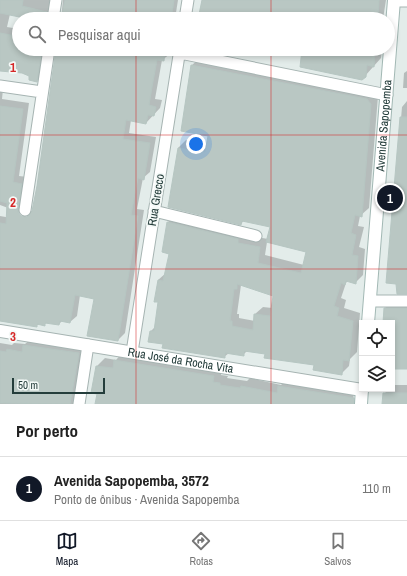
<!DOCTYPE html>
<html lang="pt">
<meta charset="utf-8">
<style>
body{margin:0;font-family:"Archivo Narrow",sans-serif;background:#f6f6f6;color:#222}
.controls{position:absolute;right:12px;bottom:12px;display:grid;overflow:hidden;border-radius:0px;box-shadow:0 2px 6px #0003}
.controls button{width:36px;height:36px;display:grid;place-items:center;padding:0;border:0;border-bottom:1px solid #e0e0e0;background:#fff;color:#222;font:20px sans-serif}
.scale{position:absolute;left:12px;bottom:10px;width:93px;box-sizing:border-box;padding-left:4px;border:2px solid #243d3b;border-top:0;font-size:11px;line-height:14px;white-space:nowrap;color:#243d3b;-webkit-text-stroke:3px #f4f9f7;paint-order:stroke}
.you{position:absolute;left:196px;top:144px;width:14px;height:14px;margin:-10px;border:3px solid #fff;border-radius:50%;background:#1a73e8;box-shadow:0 0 0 6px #1a73e833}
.badge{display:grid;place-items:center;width:26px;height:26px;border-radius:50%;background:#111827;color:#fff;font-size:13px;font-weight:700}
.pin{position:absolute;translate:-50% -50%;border:2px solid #fff;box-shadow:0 1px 4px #0006}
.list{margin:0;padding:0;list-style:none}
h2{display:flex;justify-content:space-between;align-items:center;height:52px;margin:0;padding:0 16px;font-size:17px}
h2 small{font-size:13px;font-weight:400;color:#767676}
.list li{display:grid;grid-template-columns:26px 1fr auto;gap:12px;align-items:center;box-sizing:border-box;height:64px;padding:0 16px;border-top:1px solid #e0e0e0}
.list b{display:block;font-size:15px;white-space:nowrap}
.list p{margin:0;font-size:13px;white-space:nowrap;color:#767676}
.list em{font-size:13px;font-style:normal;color:#767676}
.icon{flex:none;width:22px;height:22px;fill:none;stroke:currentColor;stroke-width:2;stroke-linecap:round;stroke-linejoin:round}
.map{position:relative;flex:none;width:407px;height:404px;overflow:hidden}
.search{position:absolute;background:#fff;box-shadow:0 2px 6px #0003;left:12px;right:12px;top:12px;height:44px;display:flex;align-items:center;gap:10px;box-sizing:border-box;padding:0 14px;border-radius:22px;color:#767676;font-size:15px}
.sheet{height:116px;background:#fff}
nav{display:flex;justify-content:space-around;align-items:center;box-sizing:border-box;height:56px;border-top:1px solid #e0e0e0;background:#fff;font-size:11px;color:#767676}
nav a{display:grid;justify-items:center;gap:2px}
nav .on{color:#111827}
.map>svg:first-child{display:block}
</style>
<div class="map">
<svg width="407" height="404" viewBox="0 0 407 404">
<rect width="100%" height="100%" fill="#e3ecea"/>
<path fill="#0003" fill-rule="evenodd" d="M0,0H54V19H29L10,14L7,27L19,29V49H47L43,74L37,80L30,75L23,73L0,70Z
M63,0H178L175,19H61Z
M202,0H386L383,19H199Z
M58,49H171L170,54L162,60L155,99L162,100L160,108L146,123L131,120L129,133L156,137L150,172L143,178L137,209L144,210L125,333L118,340L95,298L80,295L77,316L70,322L62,321L59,324L47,322L44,325L39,324L36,326L0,321V216L51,225L33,212Z
M216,49H235L232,52Z
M249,49H382L381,58L365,76L302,56L278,55Z
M200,58L378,96L369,208L360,216L358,226L364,227L359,247L365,249L363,275L356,282L348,280L346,283L341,298L346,300L344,308L360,313L357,352L350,359L349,366L341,374L315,364L266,353L247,351L243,355L229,353L224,357L164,343L151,331L155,327L159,302L156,301L158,280L166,273L171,253L163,252L168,222L176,214L245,235L268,239L271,226L244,220L241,224L178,148L186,140L208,144L209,136L192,65ZM267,242L307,251L304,265L265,255ZM241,285L274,295L272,308L263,307L255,314V321L239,318V314H237Z
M407,71V88H403L404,73Z
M0,88L3,89L2,99L29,103L19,176L28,177L25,206L19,212L0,205Z
M407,101V294L397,283H387L402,107Z
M394,300H407V368H392V323H384L385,308Z
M31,339L85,347L76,404H0V343L12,345L14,343L25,344Z
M123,352L222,368L221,375L228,376L227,378L247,381L250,378L281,385L287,379L354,389L353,404H96L98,393L97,366L105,358L116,360Z
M393,385H407V404H383L384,394L389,389H392Z"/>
<path fill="#b9c7c3" stroke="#b6c6c2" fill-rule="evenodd" d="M0,0H23L22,6L47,12L46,19H29L0,13Z
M65,0H174L171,19H61Z
M202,0H379L378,19H198Z
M0,33L16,36L15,44H18L17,49H42L37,82L29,80V76L22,73L0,71Z
M56,49H165L164,61L157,60L152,87L149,105L156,107L154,116L148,115L146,124L126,120L123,139L150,143L144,180L138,178L131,215L138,216L118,341L87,336L94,299L75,295L70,323L60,321L59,325L45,323V326L37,324V327L0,321V223L6,224L7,203L0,201V106L23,109L13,182L22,184L18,212L21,216L27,217L32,211L37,186Z
M302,49H370V51H375L374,67L367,65L366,77L362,80L300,67Z
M191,65L367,99L371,104L362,217L355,215L351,233L356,235L352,255L358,256L356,284L346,281L345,285L341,283L334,306L339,308L337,316L353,321L349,361L343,360L342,375L313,370L314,365L264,358L265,354L244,351V356L225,353V358L162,348L163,344L148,342L150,331H154L158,302H154L158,280L163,281L169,254L162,252L167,222L238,239V243L260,247L258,263L301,273L306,252L266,242L270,227L242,221L241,225L168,207L178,148L205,152L208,136L181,131ZM237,284L273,296L270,316L254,314L253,330L232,326V321H230L234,289H237Z
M400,117H407V294H397L396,284L386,283Z
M384,308H407V369H392V323H383Z
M23,345L79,353L70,404L0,403V351L6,352L7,349L22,352Z
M114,360L214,376L213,382L220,383V385L240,388L241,386L277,393L278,386L354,398V404H95L97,394L91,393L96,366L113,368Z
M383,393H407V404H382Z"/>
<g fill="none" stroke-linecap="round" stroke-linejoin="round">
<defs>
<path id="minor" d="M394,1H407
M53,19L56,0
M185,19L188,0
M180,53L387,95
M0,86L42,92
M25,210L49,49
M154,211L256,236
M370,301H407
M132,352L180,49
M79,404L88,345"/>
<g id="tertiary">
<path id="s1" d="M0,331L362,390"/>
</g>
<g id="secondary">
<path id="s2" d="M368,323L394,0"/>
<path d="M361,404L362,389"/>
</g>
</defs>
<use href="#minor" stroke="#a6b4b2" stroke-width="13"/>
<use href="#tertiary" stroke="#a6b4b2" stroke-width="14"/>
<use href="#secondary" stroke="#a2b8b4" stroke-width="14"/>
<use href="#minor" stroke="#fff" stroke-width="11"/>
<use href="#tertiary" stroke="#fff" stroke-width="12"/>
<use href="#secondary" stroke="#fff" stroke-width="12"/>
</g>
<path fill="none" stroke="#d62828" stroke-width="1" stroke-opacity="0.55" d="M136,0V19M271,0V19M136,49V404M271,49V404M0,135H407M0,269H407"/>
<g text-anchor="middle" stroke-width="3.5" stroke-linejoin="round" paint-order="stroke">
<g font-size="12" fill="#243d3b" stroke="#f4f9f7">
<text dy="4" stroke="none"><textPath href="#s2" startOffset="198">Avenida Sapopemba</textPath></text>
<text transform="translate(156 200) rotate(-81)" y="4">Rua Grecco</text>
<text dy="4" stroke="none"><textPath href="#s1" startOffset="183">Rua José da Rocha Vita</textPath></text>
</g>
</g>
<g font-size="13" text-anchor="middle" font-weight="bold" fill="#d62828" stroke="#f4f9f7" stroke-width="3.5" stroke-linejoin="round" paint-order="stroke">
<text x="13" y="72">1</text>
<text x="13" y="207">2</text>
<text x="13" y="341">3</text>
</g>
</svg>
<div class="controls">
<button><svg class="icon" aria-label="locate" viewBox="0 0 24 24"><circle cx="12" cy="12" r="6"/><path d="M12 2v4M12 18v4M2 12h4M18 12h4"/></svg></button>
<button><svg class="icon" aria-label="layers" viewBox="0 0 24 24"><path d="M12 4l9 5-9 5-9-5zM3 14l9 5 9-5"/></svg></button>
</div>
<div class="scale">50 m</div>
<div class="you"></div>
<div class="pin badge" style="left:390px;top:198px">1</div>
<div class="search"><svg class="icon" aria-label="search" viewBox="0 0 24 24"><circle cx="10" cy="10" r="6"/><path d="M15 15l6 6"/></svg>Pesquisar aqui</div>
</div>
<section class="sheet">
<h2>Por perto<small></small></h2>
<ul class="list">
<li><span class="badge">1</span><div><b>Avenida Sapopemba, 3572</b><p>Ponto de ônibus · Avenida Sapopemba</p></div><em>110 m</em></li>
</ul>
</section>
<nav>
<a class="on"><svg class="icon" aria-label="map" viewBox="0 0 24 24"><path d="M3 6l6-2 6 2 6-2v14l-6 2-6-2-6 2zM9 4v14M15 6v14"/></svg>Mapa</a>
<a><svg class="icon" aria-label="directions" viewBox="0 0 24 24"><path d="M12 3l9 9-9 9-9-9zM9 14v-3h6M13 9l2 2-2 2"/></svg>Rotas</a>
<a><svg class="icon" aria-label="saved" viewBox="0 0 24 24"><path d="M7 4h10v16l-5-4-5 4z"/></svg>Salvos</a>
</nav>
